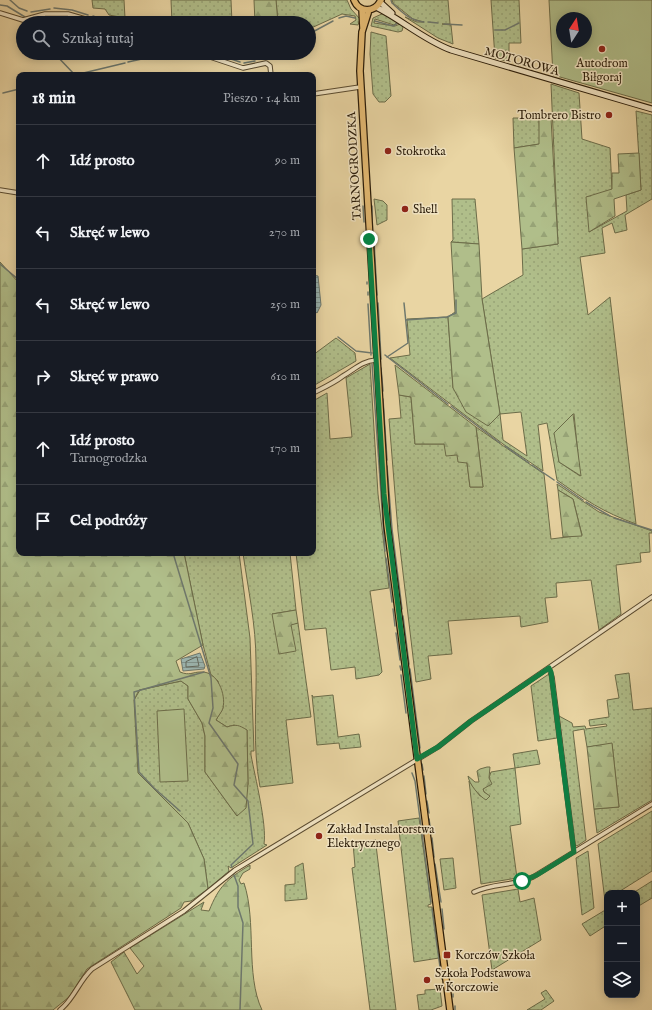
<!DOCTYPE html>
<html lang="pl">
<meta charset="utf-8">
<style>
body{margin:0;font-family:"IM FELL English",serif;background:#20242c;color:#f1f3f6}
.controls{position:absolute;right:12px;bottom:12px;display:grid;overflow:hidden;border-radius:8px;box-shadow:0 2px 10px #0003}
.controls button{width:36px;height:36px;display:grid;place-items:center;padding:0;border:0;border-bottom:1px solid #363941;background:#171b24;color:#f1f3f6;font:20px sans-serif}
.compass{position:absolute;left:556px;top:12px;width:36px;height:36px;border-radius:50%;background:#171b24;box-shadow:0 2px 10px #0003;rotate:12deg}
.stop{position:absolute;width:12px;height:12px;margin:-9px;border:3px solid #0b8043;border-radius:50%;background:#fff}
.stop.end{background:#0b8043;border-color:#fff;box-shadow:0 1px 4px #0008}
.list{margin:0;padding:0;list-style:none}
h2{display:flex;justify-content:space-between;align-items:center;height:52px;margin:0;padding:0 16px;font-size:17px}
h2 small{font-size:13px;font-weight:400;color:#9ea1a6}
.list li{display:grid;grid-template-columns:26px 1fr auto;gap:12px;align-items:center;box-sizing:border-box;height:72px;padding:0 16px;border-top:1px solid #363941}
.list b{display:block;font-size:15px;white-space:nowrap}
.list p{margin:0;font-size:13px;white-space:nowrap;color:#9ea1a6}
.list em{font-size:13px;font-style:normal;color:#9ea1a6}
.icon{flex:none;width:22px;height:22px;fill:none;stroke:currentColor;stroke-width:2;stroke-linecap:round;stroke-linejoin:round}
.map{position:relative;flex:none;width:652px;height:1010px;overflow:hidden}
.search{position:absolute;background:#171b24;box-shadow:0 2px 10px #0003;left:16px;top:16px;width:300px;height:44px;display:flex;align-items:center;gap:10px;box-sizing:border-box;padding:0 14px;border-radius:22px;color:#9ea1a6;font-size:15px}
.panel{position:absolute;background:#171b24;box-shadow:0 2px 10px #0003;left:16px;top:72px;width:300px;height:484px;border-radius:8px}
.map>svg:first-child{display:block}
</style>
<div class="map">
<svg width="652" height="1010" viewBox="0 0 652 1010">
<defs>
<pattern id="grass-dots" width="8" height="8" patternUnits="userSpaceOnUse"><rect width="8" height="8" fill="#b0be8a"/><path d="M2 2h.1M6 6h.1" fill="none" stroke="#97a376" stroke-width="1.8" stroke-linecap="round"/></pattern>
<pattern id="forest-firs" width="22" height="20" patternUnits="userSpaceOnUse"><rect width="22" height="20" fill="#b0be8a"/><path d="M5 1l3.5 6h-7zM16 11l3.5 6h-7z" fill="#97a376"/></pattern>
<pattern id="water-rules" width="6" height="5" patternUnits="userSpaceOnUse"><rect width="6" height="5" fill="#9cb6b1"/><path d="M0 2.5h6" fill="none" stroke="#7f938e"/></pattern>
</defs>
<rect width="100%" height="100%" fill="#e9d5a3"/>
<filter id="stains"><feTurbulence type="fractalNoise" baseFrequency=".005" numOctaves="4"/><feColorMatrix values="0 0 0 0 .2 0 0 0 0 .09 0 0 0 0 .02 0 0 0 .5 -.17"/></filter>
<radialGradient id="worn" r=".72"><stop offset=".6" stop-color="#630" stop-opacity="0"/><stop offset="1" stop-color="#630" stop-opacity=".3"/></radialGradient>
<path fill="url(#grass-dots)" stroke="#6c6c49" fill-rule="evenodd" d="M92,0H124L125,18L109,15L105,9L93,8Z
M171,0H231L232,23H172Z
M276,0H347L351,9L360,19L358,25L350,24L356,20L355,16L342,14L309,29V23H278Z
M392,0H448L450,24H442L451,25L453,44L438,38L405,17L417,22H424L413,19L393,3Z
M491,0H519L521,43H509V62L495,58Z
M384,13L398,22L394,25L375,19L374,23L395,26L400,24L403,27L402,31L398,32L371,26L373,18Z
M371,32L386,36L391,96L385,102H379L373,94L370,54Z
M551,84L579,93L582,139L610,148L612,189L589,232L627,211L626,195L641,190L636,111L652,115V199L625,215L627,230L615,233L612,223L602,228L605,253L580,257L588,315L610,297L636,524C603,512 585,500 557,480L547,423L538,425L543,471L503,444L390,358L410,355L407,319L448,317L453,388L500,414L482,299L523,275L522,249L558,244ZM521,412L527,456L503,440L500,414ZM573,414H574L580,476L559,462L555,433Z
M513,118H539L540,144L514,148Z
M374,199L383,201L387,205V220L377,225Z
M452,199H475L479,244L451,242L453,240Z
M336,338L355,353L356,361L313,386V355Z
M370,364L378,494L389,588L370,591L382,672L379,675L356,679L355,667L331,670L326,628L305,630L296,553H313V401L327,393L330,439L352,437L346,378Z
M399,395L411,397L415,444H444L467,463L470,487H483L476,427L544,474L551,539L582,535L573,499L558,490L557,484L599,512L652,531V533H649L650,552L640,553L641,562L616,565L621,614L599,630L591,580L556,583L557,597L545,598L548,622L521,627L520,616L448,621L452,654L428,656L431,679L416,682L398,531L389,419L401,418Z
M184,553H239L250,638L254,751H251V755C255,777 267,824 264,844L267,845L231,868L228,866L229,871L208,889L204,859L188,823L138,773L134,700L140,690L181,681L188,686V699L202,723L205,736V772L237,816L248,784L247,730L234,725L227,727L216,720L223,708L218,681L211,675L203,645Z
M243,553H290L296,610L272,614L291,624L298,623L311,717L286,720L293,783L260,787C252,746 257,703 256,662C256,625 248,589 243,553Z
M629,673L633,710L652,708V800L597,833L594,809L619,807L612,744L587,747L584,729L573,731L586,840L577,846L574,844L559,716L572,723L573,727L585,726L586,729L607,726L606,724L590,726L589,720L609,717L607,700L619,698L615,675Z
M549,674L557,738L538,741L531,686Z
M312,695L313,697L333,695L338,737L359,734L361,747L340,749L339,743L317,745Z
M537,750L540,764L515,768L521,824L510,826L517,878L481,884L469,781L480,796L488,795L484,792L483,789L491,783L489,778L491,772L515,768L513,754Z
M652,811V871L617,893H607V900L605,901L598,844Z
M419,818L431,904L428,905V907H432L439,958L414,962L398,821Z
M376,840V845L396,1010H370L352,868L355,867L353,843Z
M588,851L594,908L582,915L576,858Z
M453,858L456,888L444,890L440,859Z
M303,863L307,899L285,901V885L295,884V867Z
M652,881V898L637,907V893H633Z
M518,889L520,902L534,898L541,940L492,970L482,895Z
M607,909V925L590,936L582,924Z
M440,989L442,1006L431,1010H419L417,995L425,994V990Z
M546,990L554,1001L541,1010H527L545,999L541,993Z"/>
<path fill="url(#forest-firs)" stroke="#6c6c49" d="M254,0H276L278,23H255Z
M539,118H551L558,244L522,249L514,148L539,144Z
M639,153L641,190L614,199L615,216L589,232L586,197L612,189V173H619L618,154Z
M451,242L479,244L482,299L500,414L488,426L466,412L453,388L448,317L455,312Z
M0,262L19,283V553H184L203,645L176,661L180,672C190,676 192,672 201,672C218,671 226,695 223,708C222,712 218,716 216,720L227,727C236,724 239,725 247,730L248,784L246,808L237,816L205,772V736L202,723L188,699V686L181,681L139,690L134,700L138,773L188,823L204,859L208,889L191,901L184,902L181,908L87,969L69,997L53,1010H0Z
M395,365L476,427L483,487H470L467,463L458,462L457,455L446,456L444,444H415L411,397L399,395Z
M573,414L581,476L559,462L554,433Z
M558,490L573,499L582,536L563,537Z
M296,610L298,623L291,625L296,651L279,654L272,614Z
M612,743L619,807L594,809L587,747Z
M487,767H490L489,778L492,784L483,789L484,792L490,796L486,800C479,796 469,784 468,776L475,782H479L477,771L480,769Z
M250,865V869L243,873L239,880L241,884L244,883C257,922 245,974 262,1010H135L111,962L124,952L137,974L144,966L130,948L204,902L201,910L209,911C219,886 227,879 250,865Z"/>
<path fill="#b0be8a" stroke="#6c6c49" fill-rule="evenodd" d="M549,0H652V103L553,75ZM562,18H586V42H562Z
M184,709L188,781L160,782L157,711Z"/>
<path fill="url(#water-rules)" stroke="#6e786d" d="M313,275L318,276L321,305L317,313L313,310Z
M200,653L205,666L204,669L183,671L181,659Z"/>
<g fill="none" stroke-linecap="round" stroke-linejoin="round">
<path stroke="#62685c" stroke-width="1" d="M197,657L199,666L186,667V662Z"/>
<path stroke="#6e786d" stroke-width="1.5" d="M10,0L19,8L27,11
M391,0L392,3C402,12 410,21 424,22
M0,5L7,6L25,17
M54,8L72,10L88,15
M31,12L50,9
M93,16L106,21
M339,18L346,16L355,18
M375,21L393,26L398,23
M27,22L28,23
M428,22L438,23
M444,24L462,25
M495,30H505L519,23
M309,34L333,21
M54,53L75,75
M214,53L226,57
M260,58L271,53
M231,59L240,62
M128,62L151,57
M244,63L255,61
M75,75L125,63
M3,93L19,89
M363,206L364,222
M372,206V220
M364,232V241
M373,235V236
M374,241L377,295
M0,264L19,280
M367,282V284
M368,292V295
M378,303L381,359
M368,304L371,355
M406,320L447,317L456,313V300
M338,337L356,351L372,353
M385,355L448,404
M387,357L408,343L404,303
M372,364L385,551
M381,368L383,391
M383,399L387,460
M451,406L500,443
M505,446L529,463
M532,465L554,480
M387,466L392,529L402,609
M557,482L583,500
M586,502L610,516
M614,518L652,530
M173,553L211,678L213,708L209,723L238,764L234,785L248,801L253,844L231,865L232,867
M386,558L392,602
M393,609L395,626
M403,616L409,664
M396,633L400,660
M400,666L401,670
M410,669L420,748
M401,675L406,713
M422,764L423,770
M412,773L415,781L431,902
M424,776L426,794
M427,801L429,813
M180,811L154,788L139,772L134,692L204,672
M429,819L431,833
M432,838L434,857
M435,864L441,902
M234,875L238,886V907L243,923L240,1010
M432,909L440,967
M442,909L444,929
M441,975L442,979
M452,985V989
M453,994V997
M455,1006V1010"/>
<defs>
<path id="street" d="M0,13L23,20L45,14H68L99,23
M162,53L210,57L243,68L266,63L270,66L271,75
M313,94L360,87
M0,190L19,193
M313,393C323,388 334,383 343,376C355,369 362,361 376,360
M549,668L552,677L574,852
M474,892C493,883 514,886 533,877L652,804
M60,1010C74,999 79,981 92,969L184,911L235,870L438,747L471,721L652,597"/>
<path id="secondary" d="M380,2L392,13
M376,7C402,20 424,40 451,50L652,109"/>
<path id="primary" d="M354,0C359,13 375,13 381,0
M362,9L363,28
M369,10L362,32L360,71L387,525L450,1010"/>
</defs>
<use href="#street" stroke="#594a2f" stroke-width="5.5"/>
<use href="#secondary" stroke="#291b08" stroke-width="7"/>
<use href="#primary" stroke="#291b08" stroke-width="8"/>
<use href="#street" stroke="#f1e4c3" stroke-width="3.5"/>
<use href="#secondary" stroke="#f1e4c3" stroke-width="5"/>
<use href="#primary" stroke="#e4ba72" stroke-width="5.5"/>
</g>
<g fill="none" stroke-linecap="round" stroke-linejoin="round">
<path stroke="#0b8043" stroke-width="5" d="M369,239L384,494L417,759L438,747L471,721L549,668L551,672L574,852L537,875L522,881"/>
</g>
<g fill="#8f2418" stroke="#f1e4c3" stroke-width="1.5">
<circle cx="602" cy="49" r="4"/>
<circle cx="609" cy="115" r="4"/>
<circle cx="388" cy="151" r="4"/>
<circle cx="405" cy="209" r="4"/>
<circle cx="319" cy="836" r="4"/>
<rect x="443" y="951" width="8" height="8" rx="2"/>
<circle cx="427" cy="980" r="4"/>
</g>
<g text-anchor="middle" stroke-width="3" stroke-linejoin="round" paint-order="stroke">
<g font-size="12" fill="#291b08" stroke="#f1e4c3">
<text transform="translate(522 61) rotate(16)" y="4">MOTOROWA</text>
<text transform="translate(354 166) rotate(-93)" y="4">TARNOGRODZKA</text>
</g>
<g font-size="12" fill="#291b08" stroke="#f1e4c3" text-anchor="start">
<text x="602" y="67" text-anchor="middle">Autodrom<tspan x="602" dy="14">Biłgoraj</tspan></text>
<text x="601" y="119" text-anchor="end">Tombrero Bistro</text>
<text x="396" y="155">Stokrotka</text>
<text x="413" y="213">Shell</text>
<text x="327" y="833">Zakład Instalatorstwa<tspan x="327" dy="14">Elektrycznego</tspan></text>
<text x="455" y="959">Korczów Szkoła</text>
<text x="435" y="977">Szkoła Podstawowa<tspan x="435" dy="14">w Korczowie</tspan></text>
</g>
</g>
<rect width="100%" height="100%" filter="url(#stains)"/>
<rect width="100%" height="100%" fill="url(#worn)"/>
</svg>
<div class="controls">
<button>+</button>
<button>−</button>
<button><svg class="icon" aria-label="layers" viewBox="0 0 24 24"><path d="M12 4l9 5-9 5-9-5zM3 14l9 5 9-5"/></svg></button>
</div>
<svg class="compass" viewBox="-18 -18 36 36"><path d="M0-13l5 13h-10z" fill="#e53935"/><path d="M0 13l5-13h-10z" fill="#9ea1a6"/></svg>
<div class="stop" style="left:522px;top:881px"></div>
<div class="stop end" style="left:369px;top:239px"></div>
<div class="search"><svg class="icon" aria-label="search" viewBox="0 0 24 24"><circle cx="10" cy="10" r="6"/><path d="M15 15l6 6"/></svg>Szukaj tutaj</div>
<section class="panel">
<h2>18 min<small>Pieszo · 1.4 km</small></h2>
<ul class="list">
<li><svg class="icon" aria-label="ahead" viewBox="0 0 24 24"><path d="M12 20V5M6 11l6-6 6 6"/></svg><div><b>Idź prosto</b></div><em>90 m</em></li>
<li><svg class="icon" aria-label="left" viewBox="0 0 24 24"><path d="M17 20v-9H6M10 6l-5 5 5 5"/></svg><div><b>Skręć w lewo</b></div><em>270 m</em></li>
<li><svg class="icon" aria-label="left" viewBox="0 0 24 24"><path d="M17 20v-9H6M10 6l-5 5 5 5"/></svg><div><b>Skręć w lewo</b></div><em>250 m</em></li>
<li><svg class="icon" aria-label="right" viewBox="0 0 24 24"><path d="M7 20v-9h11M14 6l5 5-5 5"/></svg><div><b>Skręć w prawo</b></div><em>610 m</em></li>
<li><svg class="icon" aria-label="ahead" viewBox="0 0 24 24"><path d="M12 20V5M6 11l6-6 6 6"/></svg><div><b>Idź prosto</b><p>Tarnogrodzka</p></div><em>170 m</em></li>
<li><svg class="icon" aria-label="arrive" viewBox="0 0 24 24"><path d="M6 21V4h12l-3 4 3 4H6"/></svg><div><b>Cel podróży</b></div></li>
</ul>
</section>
</div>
